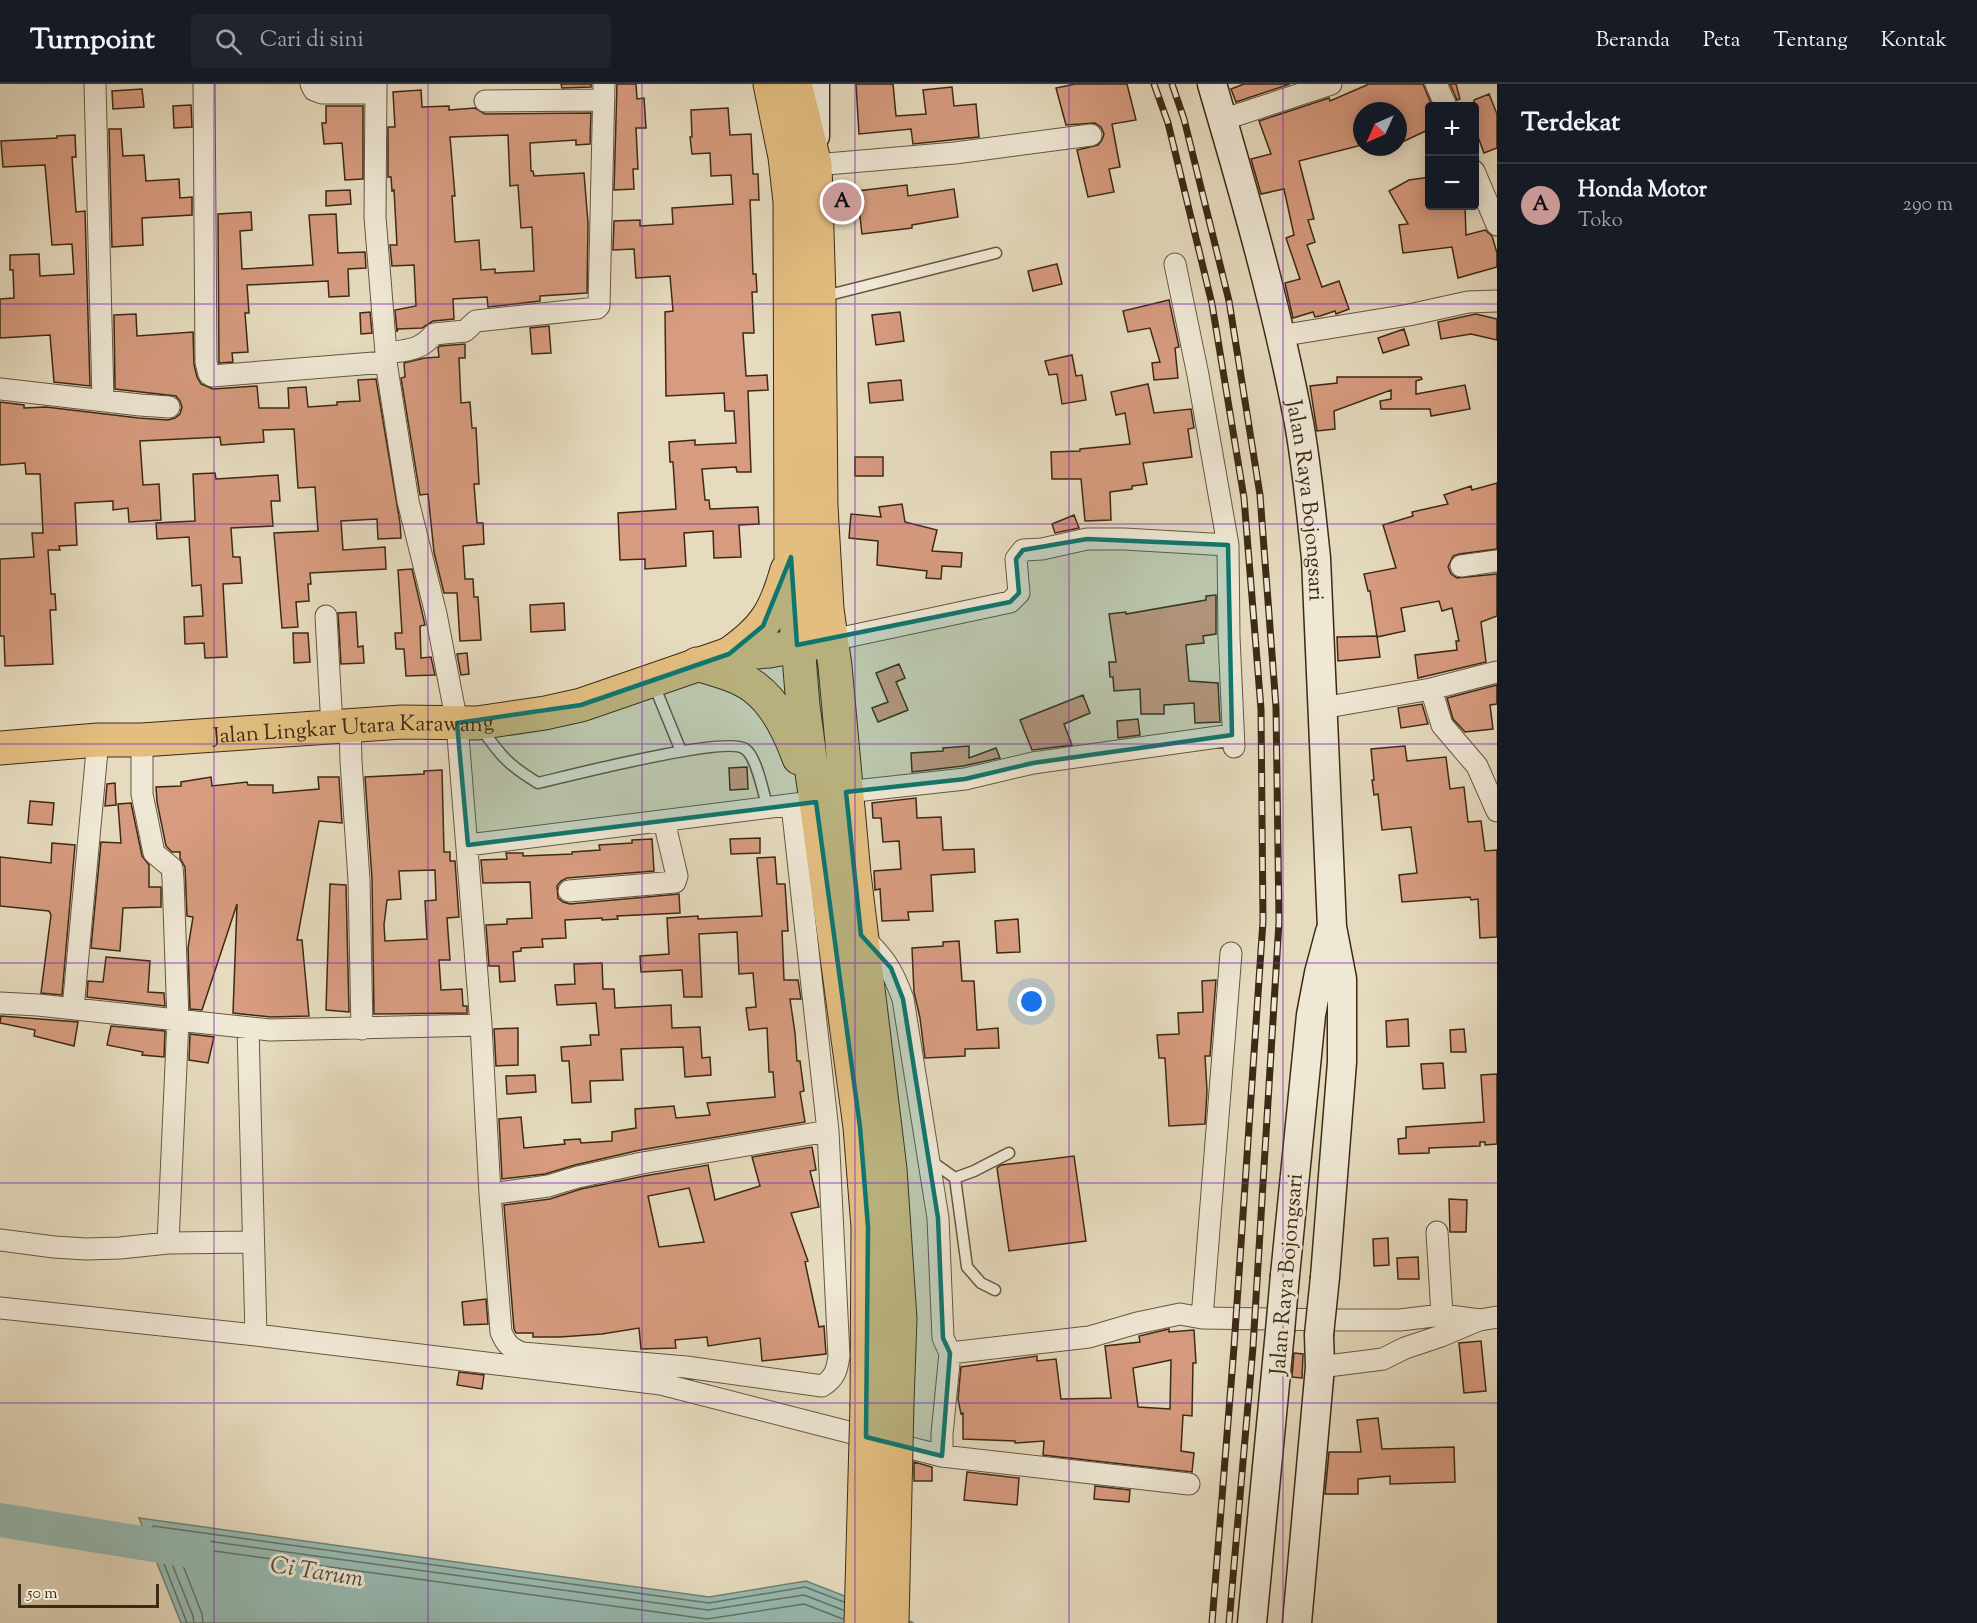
<!DOCTYPE html>
<html lang="id">
<meta charset="utf-8">
<style>
body{margin:0;font-family:"Sorts Mill Goudy",serif;background:#20242c;color:#f1f3f6}
.controls{position:absolute;right:18px;top:18px;display:grid;overflow:hidden;border-radius:6px;box-shadow:0 3px 15px #0003}
.controls button{width:54px;height:54px;display:grid;place-items:center;padding:0;border:0;border-bottom:2px solid #363941;background:#171b24;color:#f1f3f6;font:30px sans-serif}
.compass{position:absolute;left:1353px;top:18px;width:54px;height:54px;border-radius:50%;background:#171b24;box-shadow:0 3px 15px #0003;rotate:225deg}
.scale{position:absolute;left:18px;bottom:15px;width:141px;box-sizing:border-box;padding-left:6px;border:3px solid #3d2a15;border-top:0;font-size:16px;line-height:21px;white-space:nowrap;color:#3d2a15;-webkit-text-stroke:4px #efe8d5;paint-order:stroke}
.you{position:absolute;left:1032px;top:918px;width:21px;height:21px;margin:-15px;border:4px solid #fff;border-radius:50%;background:#1a73e8;box-shadow:0 0 0 9px #1a73e833}
.badge{display:grid;place-items:center;width:39px;height:39px;border-radius:50%;background:#c59692;color:#111;font-size:20px;font-weight:700}
.pin{position:absolute;translate:-50% -50%;border:3px solid #fff;box-shadow:0 2px 6px #0006}
.list{margin:0;padding:0;list-style:none}
h2{display:flex;justify-content:space-between;align-items:center;height:78px;margin:0;padding:0 24px;font-size:26px}
h2 small{font-size:20px;font-weight:400;color:#9ea1a6}
.list li{display:grid;grid-template-columns:39px 1fr auto;gap:18px;align-items:center;box-sizing:border-box;height:84px;padding:0 24px;border-top:2px solid #363941}
.list b{display:block;font-size:22px;white-space:nowrap}
.list p{margin:0;font-size:20px;white-space:nowrap;color:#9ea1a6}
.list em{font-size:20px;font-style:normal;color:#9ea1a6}
.icon{flex:none;width:33px;height:33px;fill:none;stroke:currentColor;stroke-width:2;stroke-linecap:round;stroke-linejoin:round}
.map{position:relative;flex:none;width:1497px;height:1539px;overflow:hidden}
header{display:flex;align-items:center;gap:36px;box-sizing:border-box;height:84px;padding:0 30px;background:#171b24;border-bottom:2px solid #363941}
header strong{font-size:28px}
nav{display:flex;gap:33px;margin-inline-start:auto;font-size:21px}
.search{width:420px;height:54px;background:#20242c;display:flex;align-items:center;gap:15px;box-sizing:border-box;padding:0 21px;border-radius:6px;color:#9ea1a6;font-size:22px}
main{display:flex}
aside{flex:1;background:#171b24}
.map>svg:first-child{display:block}
</style>
<header>
<strong>Turnpoint</strong>
<div class="search"><svg class="icon" aria-label="search" viewBox="0 0 24 24"><circle cx="10" cy="10" r="6"/><path d="M15 15l6 6"/></svg>Cari di sini</div>
<nav><a>Beranda</a><a>Peta</a><a>Tentang</a><a>Kontak</a></nav>
</header>
<main>
<div class="map">
<svg width="1497" height="1539" viewBox="0 0 1497 1539">
<rect width="100%" height="100%" fill="#e6dbbf"/>
<filter id="stains"><feTurbulence type="fractalNoise" baseFrequency=".00333" numOctaves="4"/><feColorMatrix values="0 0 0 0 .2 0 0 0 0 .09 0 0 0 0 .02 0 0 0 .5 -.17"/></filter>
<radialGradient id="worn" r=".72"><stop offset=".6" stop-color="#630" stop-opacity="0"/><stop offset="1" stop-color="#630" stop-opacity=".3"/></radialGradient>
<path fill="#96bbb3" stroke="#728174" stroke-width="1.5" d="M139,1434L709,1513L806,1497L914,1539H181Z"/>
<g fill="none" stroke-linecap="round" stroke-linejoin="round">
<path stroke="#6a7264" stroke-width="1.5" d="M187,1539L151,1446L153,1442L709,1519L805,1503L844,1518
M194,1539L193,1532L162,1455L164,1451L708,1526L804,1511L843,1526
M203,1539L202,1530L177,1466L178,1462L707,1535L804,1520L843,1535"/>
<path stroke="#96bbb3" stroke-width="34" d="M0,1436L197,1468"/>
</g>
<path fill="#d79b7f" stroke="#3d2a15" stroke-width="1.5" fill-rule="evenodd" d="M561,0H591V3L562,4Z
M617,0H636L637,15L644,14L646,44H636L638,85H633L634,105L614,106Z
M856,0H893L896,32L926,30L923,6L952,3L954,22L976,20L979,53L913,60L911,45L859,50Z
M1075,0H1127L1136,36L1112,40L1120,83L1109,85L1114,108L1088,113L1077,66L1098,61L1102,56L1104,50L1101,43L1095,39L1066,41L1056,4Z
M1244,0H1290L1236,18L1231,5Z
M1369,0H1423L1432,22H1430V45L1398,60V27H1362V61L1299,77L1314,135L1308,136L1315,158L1307,161L1322,203L1339,197L1349,225L1336,230L1335,227L1320,232L1315,233L1313,228L1293,234L1285,199L1300,195L1286,154L1294,151L1284,105L1261,110L1251,75L1271,70L1259,37L1329,14L1330,17Z
M1450,0H1456L1460,15L1457,16Z
M142,5L144,23L113,25L112,7Z
M421,6L422,23L449,22V26L475,24L485,30L591,29L590,60L576,61V56L530,59L531,87H533L534,92L584,89L588,139L587,209L540,212V217L488,223L487,213L453,215L454,235L433,237L422,244L398,245L397,248L395,226L416,222L414,181L392,182L390,161H397L394,106L392,107L391,93H388V43H395L393,8ZM508,51L510,102L518,101L521,144L532,143L534,187L495,189V185L481,186L479,156L455,158L452,112H455L450,53Z
M1489,10L1497,30V64L1484,69L1474,42V16Z
M191,21L192,43L174,44L173,22Z
M326,22H363V95L345,96L342,59L324,60L322,39H326Z
M728,24L730,51L751,50L753,90H758L759,116H750L753,190H756L757,208H752L754,249H743L746,292L767,291L768,306L748,307L751,388H737L736,383L702,385L705,416H709L710,425L758,423L759,440L739,441L741,473L714,474L713,447L684,449L686,482L645,485V475L620,476L618,429L676,425L673,378H670L669,358L695,356V361L736,359L734,327H725L724,309L666,312L665,228L673,227L670,192L636,194L634,165L613,166L614,137L640,136V142L673,140L672,124L733,120L731,91L711,92L710,69L692,70L690,53H692L691,26Z
M109,45H121L123,72L144,71L146,97L179,95L180,114L192,113V131L142,134L143,161L112,163Z
M75,51L76,73H72L76,128L85,127L90,302L54,298L50,251L0,254V215L14,214L13,186H10V171L39,170L40,192L74,190L72,160L52,161L45,81L3,83L1,57L57,54V52Z
M1430,93V122H1465L1466,151L1485,146L1492,152L1497,169V183L1458,194L1452,163L1403,169L1399,141L1408,140L1389,107L1409,96Z
M907,101L908,112L954,105L958,133L912,141V144L862,150L857,107Z
M350,106L351,120L326,122V107Z
M251,128L252,146L240,147L242,185L313,181L309,131L336,130L338,169L365,168L366,184L348,185L349,212L329,213L328,197L247,201L249,229H245L248,268L232,269L233,278L219,279L218,130Z
M1057,180L1062,200L1033,207L1028,187Z
M1169,216L1179,263L1175,264L1178,294L1154,296L1152,279L1160,278L1150,244L1128,248L1123,227Z
M370,228L372,249L361,250L360,229Z
M900,228L904,257L876,261L872,231Z
M136,230L137,252L193,248L194,281L197,293L201,300L213,305L257,302L259,324H289L288,304L306,303L308,323L337,321V318L360,317L358,296L376,295L400,439L401,454L378,455L377,435L341,437L343,466L385,463L386,485L310,489L311,500H308L309,517L296,518L298,543L282,544L274,449L318,447L315,403L298,404L294,345L263,346L264,358L221,361L220,353L140,357L143,401L159,400L161,436L129,438L128,424L113,426V417L75,419L77,461L59,462L60,466H48L51,510H55L56,526H50L53,580L5,582L4,552H0V475L34,473L32,449H43L40,390H26L25,379L0,381V318L24,321V324L46,323L139,334L168,336L175,334L180,330L182,323L180,317L176,312L115,305L114,231Z
M1476,230L1497,235V256L1471,250L1441,255L1438,238Z
M549,242L551,269L532,270L530,244Z
M1404,245L1409,261L1383,269L1378,254Z
M465,260V274H459L461,319L470,318L472,344H476L479,400H474L477,439H483L484,460L463,462L465,495H473L474,513H478L481,556L460,557L457,509H444L434,468L428,410L420,411L401,294L405,293L404,279L425,274L439,273L438,264L440,262Z
M1072,271L1076,292L1082,291L1086,316L1062,320L1057,290L1049,291L1045,277Z
M1337,293H1421L1422,295L1416,297V310L1465,301L1470,325L1431,332L1430,325H1381L1380,317L1391,315V306L1334,327L1335,345L1317,347L1310,302L1337,299Z
M901,296L903,316L870,319L868,299Z
M1148,300L1154,329L1191,325L1194,344L1188,345L1192,373L1143,379L1147,400L1132,402V405L1110,408L1111,436L1085,437L1081,395H1052L1051,368L1080,367V365L1130,360L1125,329L1116,331L1111,308Z
M855,373H883V392H855Z
M215,389L216,395L278,391L280,417H271L273,442L231,444L233,473H240L242,499L223,500L227,573L205,574L204,559L185,560L184,533L203,532L201,501L192,502L189,453L157,455L156,439L195,437L193,390Z
M1497,399V465L1459,470L1453,472L1448,483L1451,490L1457,494L1497,490V532L1481,538L1486,578L1418,594L1415,571L1457,566L1456,557H1459L1452,524L1442,527L1439,517L1401,524L1405,547L1377,553L1370,507H1368L1364,490L1396,484L1383,441L1413,432L1412,428L1448,420L1444,411L1471,402L1472,406Z
M902,420L905,438L937,446L932,467L962,469L961,483L942,482L941,495L926,494L927,487L877,481L878,457L849,454L851,430L881,433L879,423Z
M1074,431L1079,444L1055,449L1052,440Z
M412,485L425,541L420,542L421,574L431,573L435,591L406,592L404,565H396L395,549H402L398,486Z
M1216,511V550L1203,552L1204,559L1186,561L1189,597L1218,599L1220,638L1195,639L1194,619L1164,621V630H1141L1140,605L1114,607L1113,593H1110L1109,578H1116L1109,530L1126,528V530L1206,516V512Z
M564,519L565,546L531,548L530,521Z
M356,528L358,563L363,562L364,579L341,580L338,529Z
M293,549H308L310,578L294,579Z
M1377,552L1380,573L1338,577L1337,553Z
M467,569L469,590L461,591L457,570Z
M899,580L905,594L896,598L908,626L878,638L872,624L888,618L876,589Z
M1497,601V620L1490,621L1493,645L1465,648L1453,635L1447,614Z
M1083,611L1090,629L1064,640L1072,661L1032,666L1020,636Z
M1422,620L1428,640L1401,644L1398,624Z
M1138,635L1140,651L1118,654L1117,637Z
M969,662V674L996,664L1000,674L963,682L912,688L911,669L943,667V664Z
M1405,662L1407,677L1446,673L1450,705L1464,703L1468,738L1481,737L1485,767L1497,766V853L1480,854L1478,815L1471,816L1470,813L1402,818L1399,791L1417,789L1411,743L1382,746L1378,710L1374,711L1372,696H1374L1371,665Z
M747,683L748,705L730,706L729,684Z
M442,686L444,768H450V777H455L459,833L447,834L450,876H439L441,906L462,905L463,922H467V929L374,930L372,795L365,693L424,690V687ZM435,786L436,816L425,817L427,855L385,857L384,841L387,816L401,815L399,787Z
M211,693L212,702L247,698L248,701H273V709L319,705L318,693H339L342,739L319,737L297,856H302L309,932L271,933L233,929L237,820L202,926L190,925L188,864L193,833L187,832L185,783L180,774V768H172L166,762L157,718L156,703L181,702V698Z
M115,699L116,721L105,722L107,700Z
M916,714L917,734L941,733L943,766L974,765L975,788L931,791L933,827L908,828L909,836L882,837L880,805L875,806L874,787L901,785L899,757L883,758L881,734H873L872,719Z
M30,717L54,719L52,741L28,739Z
M131,719L142,772L149,781V803H161V823L123,824L120,867L91,864L101,758L121,759L118,720Z
M760,754V769L731,770L730,755Z
M652,755L654,787L567,794L561,797L557,802L558,814L563,818L570,820L679,810L680,829L617,832L618,835L602,836V834L565,836L566,854L542,855L543,863L521,864V867L513,868L515,897L500,898L499,882H489L486,841L507,840V835L532,834L530,798L483,799L481,776L507,775L506,769H523V772L572,770V768L600,766L599,761L632,759V756Z
M52,759L75,761L62,911L41,909L51,831L49,827L0,822V773L51,779Z
M775,773L777,800H785L788,847H782L784,896H798L801,915H790L795,949L797,977H800L804,1007L800,1008L805,1038L640,1066L575,1081L545,1090L502,1095L499,1035L521,1033L524,1064L565,1060L564,1056L580,1055L581,1059L612,1057V1048L636,1044L635,1025L674,1022L676,1034L710,1031L707,1019L775,1013L773,988H769L767,944L749,946L746,924L756,923L753,889L739,890L737,848L699,850L702,913H684L682,886L641,888L640,872L669,870L667,834L698,832V835L762,832L757,774Z
M330,800L346,801L349,928L326,926Z
M1018,835L1020,868L997,869L995,837Z
M959,857L962,897H974L977,946L998,944L999,964L965,965V972L925,974L920,934L914,908L912,864L943,862V858Z
M106,873L150,877L148,908L164,909L165,922L87,913L88,897L103,898Z
M602,879L603,905H614L615,924L671,921L672,944L700,943L702,974L710,973L711,991L685,993L683,963L621,965L623,996L590,997L591,1018L572,1019L569,977H562L561,963L591,961L590,951H599L596,919L557,921L555,901L575,900L574,880Z
M1216,896L1210,972H1205L1207,1007L1205,1040L1169,1042L1165,974H1159L1157,951L1179,950L1178,929L1203,928L1202,897Z
M1,932L78,938L74,962L34,952L35,946L0,939Z
M1408,935L1409,962L1387,963L1386,937Z
M111,942L165,947L164,973L142,971L143,968L107,961Z
M518,944V981L496,982L494,945Z
M1464,945L1466,968H1451L1450,946Z
M190,950L214,953L208,979L189,976Z
M1443,979L1445,1004L1423,1005L1421,980Z
M1497,990V1060L1485,1061V1058H1480V1062L1429,1064V1069L1399,1070L1398,1055L1406,1054V1043L1484,1038L1481,991Z
M535,991L536,1008L507,1010L506,992Z
M812,1063L816,1086L810,1087L819,1123L791,1129L808,1177L805,1178L819,1243L824,1242L826,1270L762,1277L760,1254L708,1262L707,1253L675,1256L676,1264L641,1265L639,1244L602,1250L560,1253H533V1249H516L514,1245L504,1121L550,1115L581,1105L644,1092L708,1081L715,1116L760,1102L752,1073ZM689,1104L704,1158L659,1163L648,1112Z
M1074,1072L1086,1157L1009,1167L997,1084L1001,1081Z
M1449,1115L1467,1116L1466,1148H1450Z
M1388,1154L1389,1181L1374,1182L1373,1155Z
M1418,1173L1419,1195H1398L1397,1174Z
M486,1215L488,1240L464,1241L462,1218Z
M1169,1245V1248L1194,1246L1196,1279H1193L1192,1332L1183,1331L1181,1367L1194,1369L1192,1388L1043,1371L1044,1357L1015,1359V1357L963,1355V1329L961,1330L958,1315L961,1283L1037,1272V1277L1056,1275L1061,1315L1111,1314L1105,1262L1140,1258L1139,1252ZM1171,1276L1170,1325L1138,1323L1133,1284Z
M1481,1257L1486,1307L1464,1309L1459,1259Z
M1294,1269L1303,1270L1302,1294L1292,1293Z
M459,1288L484,1291L482,1305L457,1301Z
M1378,1334L1382,1365L1454,1363L1455,1398L1390,1400V1392L1358,1395V1410H1325L1329,1368H1361L1357,1336Z
M914,1378L932,1383V1397H914Z
M967,1388L1019,1394L1017,1421L964,1416Z
M1095,1402L1130,1406L1129,1418L1094,1415Z"/>
<g fill="none" stroke-linecap="round" stroke-linejoin="round">
<defs>
<path id="lane" d="M821,213L996,169
M654,601L681,667
M481,644C501,672 508,681 538,699C568,692 727,651 745,665C757,673 763,709 768,724
M931,1077L955,1094L974,1087L1009,1069
M955,1094L967,1183L981,1199L995,1206"/>
<path id="street" d="M95,0L103,316
M204,0L206,278L209,290L212,292L386,278
M311,0L314,6L322,9H376
M376,0L375,133L386,269V278L408,417L436,530L457,639L481,941L490,1110L501,1248C506,1260 510,1264 522,1269L686,1283L822,1302C835,1294 837,1286 839,1272L828,1047L792,721
M1436,0L1446,22
M485,17L604,16
M1222,36L1331,0
M815,81L955,69L1091,51
M1474,87L1497,141
M1175,180L1198,291L1228,461L1229,553L1234,663
M1279,252L1409,231L1468,218L1497,217
M386,269C407,266 420,267 434,250L465,247L476,237L597,224L599,222L604,0
M0,305L140,321L169,323
M1461,482L1497,477
M326,532L332,644
M832,556L1010,518L1019,509L1016,475L1023,466L1042,465L1087,455H1124L1228,461
M1431,605L1442,641L1477,682L1497,727
M1322,624L1431,605L1497,588
M350,641L351,677L359,796L362,945
M142,656V710L154,769L172,784L173,795L178,936L168,1159
M846,708L965,695L1033,679L1232,651
M468,761L804,719
M569,807L675,798L677,792L664,737
M862,852C884,874 892,884 903,915L938,1134L943,1254L950,1269L1089,1253L1137,1239L1180,1230L1202,1234L1336,1236H1400L1442,1231L1480,1236L1497,1233
M0,919L38,921L270,946L481,941
M73,925L98,656
M248,944L256,1251
M490,1110L548,1102L578,1093L642,1079L828,1047
M1437,1148L1442,1231
M0,1156L54,1163L86,1165L120,1164L168,1159L253,1158
M0,1224L256,1251L661,1300L942,1372L1189,1400
M1202,1234L1231,869
M1320,1283L1383,1275L1405,1264L1441,1252L1479,1236
M942,1372V1350L950,1269"/>
<g id="secondary">
<path id="s1" d="M1212,0C1245,112 1277,224 1299,339C1307,383 1311,429 1316,474L1332,843L1342,895V978L1325,1193"/>
<path d="M815,52V0"/>
<path d="M1285,1191L1311,931L1319,889L1330,848"/>
<path d="M1252,1539L1280,1247"/>
<path d="M1297,1539L1320,1283L1319,1251"/>
</g>
<g id="primary">
<path id="s2" d="M0,664L98,656H142L402,638L477,639L545,629L581,621L729,570L769,567L826,557"/>
</g>
<path id="highway" d="M770,0L785,73L790,118L791,473L803,622L860,1043L868,1143L867,1320
M795,0L815,81L819,213L821,422L827,525L835,582L854,790L890,1085L900,1235L897,1319
M729,570C765,545 775,528 787,486
M697,580C716,586 738,591 754,603C777,620 790,649 799,674"/>
</defs>
<use href="#lane" stroke="#675640" stroke-width="13"/>
<use href="#street" stroke="#675640" stroke-width="23"/>
<use href="#secondary" stroke="#3d2a15" stroke-width="31"/>
<use href="#primary" stroke="#3d2a15" stroke-width="35"/>
<use href="#highway" stroke="#3d2a15" stroke-width="35"/>
<use href="#lane" stroke="#efe8d5" stroke-width="10"/>
<use href="#street" stroke="#efe8d5" stroke-width="21"/>
<use href="#secondary" stroke="#efe8d5" stroke-width="28"/>
<use href="#primary" stroke="#e3be80" stroke-width="33"/>
<use href="#highway" stroke="#e3be80" stroke-width="33"/>
<defs>
<path id="rail" d="M1154,0L1168,39L1212,220L1244,414L1261,625L1263,837L1234,1263L1212,1539
M1172,0L1184,35L1229,217L1260,411L1276,623L1279,838L1253,1263L1229,1539"/>
</defs>
<use href="#rail" stroke="#3d2a15" stroke-width="7"/>
<use href="#rail" stroke="#efe8d5" stroke-width="4.5" stroke-dasharray="14" stroke-linecap="butt"/>
<defs>
<path id="secondary-bridge" d="M1280,1247L1285,1191
M1319,1251L1325,1193"/>
<path id="highway-bridge" d="M861,1539L867,1320
M892,1539L897,1319"/>
</defs>
<use href="#secondary-bridge" stroke="#3d2a15" stroke-width="31" stroke-linecap="butt"/>
<use href="#highway-bridge" stroke="#3d2a15" stroke-width="35" stroke-linecap="butt"/>
<use href="#secondary-bridge" stroke="#efe8d5" stroke-width="28"/>
<use href="#highway-bridge" stroke="#e3be80" stroke-width="33"/>
</g>
<path fill="#0f766e" fill-opacity="0.2" stroke="#0f766e" stroke-width="4.5" stroke-linejoin="round" d="M1087,455L1228,461L1232,651L1033,679L965,695L846,708L861,851L891,884L903,915L938,1134L943,1254L950,1269L942,1372L866,1353L868,1143L860,1043L816,718L468,761L457,639L581,621L729,570L763,542L791,473L797,561L1010,518L1019,509L1016,475L1023,466Z"/>
<path fill="none" stroke="#7b2cbf" stroke-width="1.5" stroke-opacity="0.55" d="M214,0V1539M428,0V1539M642,0V1539M855,0V1539M1069,0V1539M1283,0V1539M0,220H1497M0,440H1497M0,660H1497M0,879H1497M0,1099H1497M0,1319H1497"/>
<g text-anchor="middle" stroke-width="6" stroke-linejoin="round" paint-order="stroke">
<g font-size="22" fill="#3d2a15" stroke="#efe8d5">
<text dy="8" stroke="none"><textPath href="#s1" startOffset="428">Jalan Raya Bojongsari</textPath></text>
<text dy="8" stroke="none"><textPath href="#s2" startOffset="354">Jalan Lingkar Utara Karawang</textPath></text>
<text transform="translate(1285 1190) rotate(-85)" y="8">Jalan Raya Bojongsari</text>
</g>
<g font-size="24" font-style="italic" fill="#534e3c" stroke="#efe8d5">
<text transform="translate(317 1487) rotate(9)" y="8">Ci Tarum</text>
</g>
</g>
<rect width="100%" height="100%" filter="url(#stains)"/>
<rect width="100%" height="100%" fill="url(#worn)"/>
</svg>
<div class="controls">
<button>+</button>
<button>−</button>
</div>
<svg class="compass" viewBox="-18 -18 36 36"><path d="M0-13l5 13h-10z" fill="#e53935"/><path d="M0 13l5-13h-10z" fill="#9ea1a6"/></svg>
<div class="scale">50 m</div>
<div class="you"></div>
<div class="pin badge" style="left:842px;top:118px">A</div>
</div>
<aside>
<h2>Terdekat<small></small></h2>
<ul class="list">
<li><span class="badge">A</span><div><b>Honda Motor</b><p>Toko</p></div><em>290 m</em></li>
</ul>
</aside>
</main>
